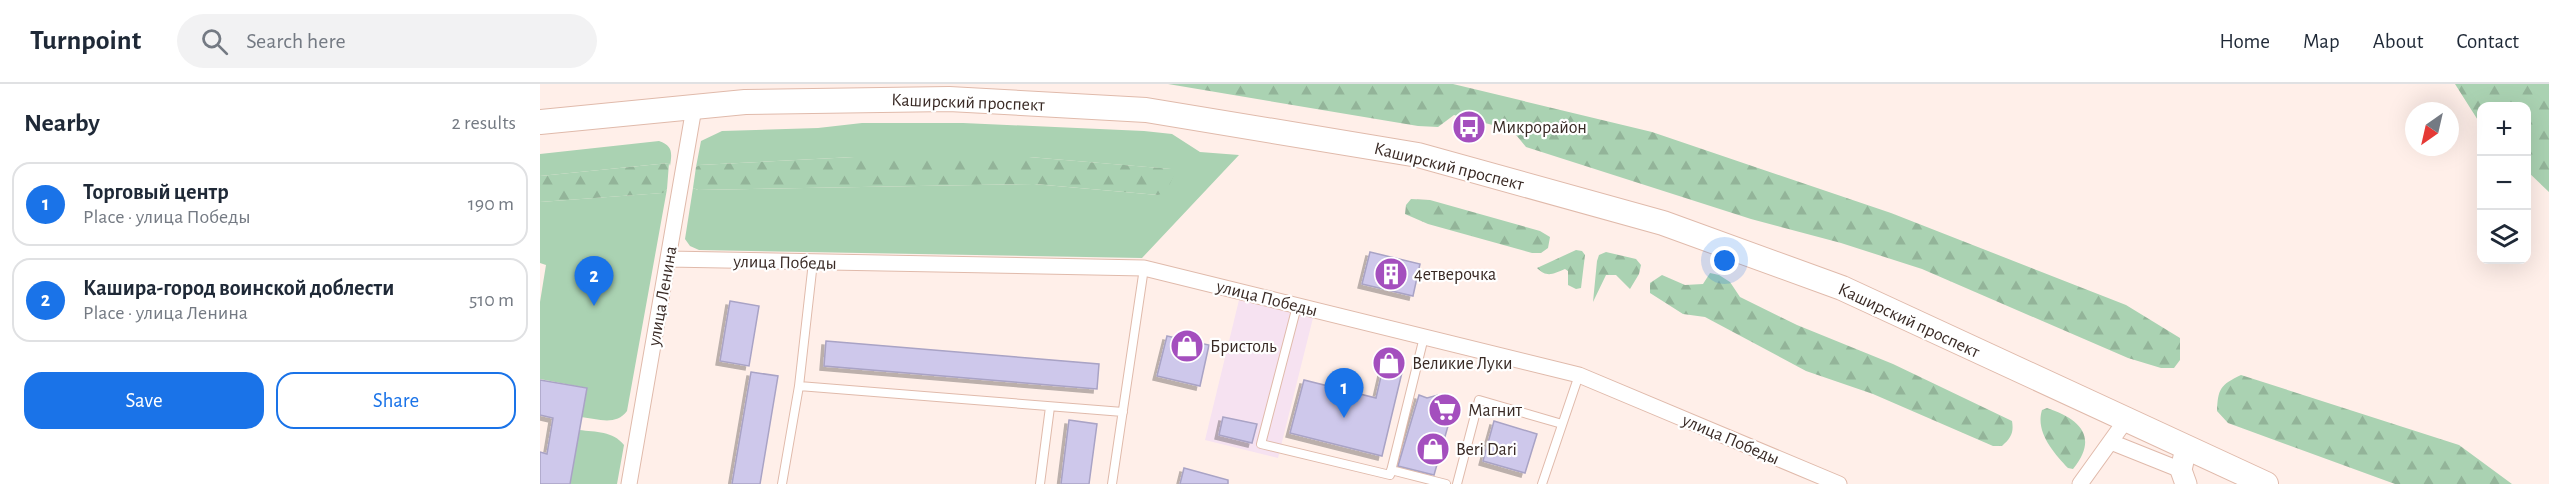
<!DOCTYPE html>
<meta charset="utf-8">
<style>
body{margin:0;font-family:"Alegreya Sans",sans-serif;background:#f2f2f3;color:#1f2937}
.controls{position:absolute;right:18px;top:18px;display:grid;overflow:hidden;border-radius:12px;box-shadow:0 6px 24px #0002}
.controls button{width:54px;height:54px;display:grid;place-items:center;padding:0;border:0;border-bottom:2px solid #e0e1e3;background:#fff;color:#1f2937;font:30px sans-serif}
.compass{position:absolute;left:1865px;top:18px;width:54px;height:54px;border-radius:50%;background:#fff;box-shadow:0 6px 24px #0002;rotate:214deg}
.you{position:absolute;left:1185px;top:177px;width:21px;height:21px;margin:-15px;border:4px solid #fff;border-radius:50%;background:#1a73e8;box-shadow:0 0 0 9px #1a73e833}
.badge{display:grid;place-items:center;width:39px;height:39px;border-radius:50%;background:#1a73e8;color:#fff;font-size:20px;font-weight:700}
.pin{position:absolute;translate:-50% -50px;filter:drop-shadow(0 2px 3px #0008)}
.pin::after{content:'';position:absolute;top:32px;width:21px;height:18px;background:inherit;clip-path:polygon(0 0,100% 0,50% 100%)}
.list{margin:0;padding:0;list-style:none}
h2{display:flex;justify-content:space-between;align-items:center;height:78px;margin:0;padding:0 24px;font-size:26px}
h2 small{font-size:20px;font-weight:400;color:#747a83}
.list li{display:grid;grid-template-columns:39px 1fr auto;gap:18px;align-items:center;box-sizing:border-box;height:84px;margin:0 12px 12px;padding:0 12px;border:2px solid #e0e1e3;border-radius:18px}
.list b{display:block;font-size:22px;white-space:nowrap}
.list p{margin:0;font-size:20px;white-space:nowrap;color:#747a83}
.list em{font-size:20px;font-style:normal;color:#747a83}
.actions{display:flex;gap:12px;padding:18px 24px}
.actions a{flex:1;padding:14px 0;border:2px solid #1a73e8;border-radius:18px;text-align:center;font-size:21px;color:#1a73e8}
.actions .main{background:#1a73e8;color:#fff}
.icon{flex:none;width:33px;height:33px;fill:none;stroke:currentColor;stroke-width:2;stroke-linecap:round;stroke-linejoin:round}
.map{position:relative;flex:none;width:2009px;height:400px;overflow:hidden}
header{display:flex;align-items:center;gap:36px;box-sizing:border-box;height:84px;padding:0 30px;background:#fff;border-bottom:2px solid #e0e1e3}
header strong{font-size:28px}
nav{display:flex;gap:33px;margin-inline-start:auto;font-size:21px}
.search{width:420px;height:54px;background:#f2f2f3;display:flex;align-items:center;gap:15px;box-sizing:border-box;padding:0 21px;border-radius:33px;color:#747a83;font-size:22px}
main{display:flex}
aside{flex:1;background:#fff}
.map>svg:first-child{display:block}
</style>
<header>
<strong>Turnpoint</strong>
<div class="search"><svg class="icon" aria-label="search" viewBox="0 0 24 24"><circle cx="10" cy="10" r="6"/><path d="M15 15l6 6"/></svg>Search here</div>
<nav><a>Home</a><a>Map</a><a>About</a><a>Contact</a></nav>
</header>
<main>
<aside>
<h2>Nearby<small>2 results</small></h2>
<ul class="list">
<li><span class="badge">1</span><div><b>Торговый центр</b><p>Place · улица Победы</p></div><em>190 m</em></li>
<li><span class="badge">2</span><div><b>Кашира-город воинской доблести</b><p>Place · улица Ленина</p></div><em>510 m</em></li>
</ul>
<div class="actions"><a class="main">Save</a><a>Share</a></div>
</aside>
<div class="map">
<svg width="2009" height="400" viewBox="0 0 2009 400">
<defs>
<pattern id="forest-firs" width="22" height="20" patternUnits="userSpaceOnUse" patternTransform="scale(1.5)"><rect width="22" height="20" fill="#aad2b2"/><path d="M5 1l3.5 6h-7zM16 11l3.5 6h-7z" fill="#93b499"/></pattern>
<filter id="shadow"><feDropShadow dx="-4" dy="4" stdDeviation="0" flood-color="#0004"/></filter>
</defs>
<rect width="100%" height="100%" fill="#ffefe9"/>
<path fill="#f6e2f1" d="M699,216L773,234L738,374L665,356Z"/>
<path fill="#aad2b2" d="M322,39H423L604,47L632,50L660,68L699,71L602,174L159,166L150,162L145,155L153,104L158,106L494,100L618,111L631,85L489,73H314L159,81L156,83L161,57L182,47L278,44Z
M119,57C133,62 132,69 130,82L129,79L0,92V70Z
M127,105L87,327C76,342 58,335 41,333L46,304L0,295V218L6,181L0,179V118L122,109Z
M39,346C56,348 73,347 84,361L77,400H30Z"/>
<path fill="url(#forest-firs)" d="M628,0H913L1112,48L1351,129L1586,221L1640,254V276L1634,284H1621L1588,274L1382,185L1301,159L1211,135L986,63L972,46L914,31L898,43L878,42Z
M1915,0H2009V108L1987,87L1986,22H1942L1941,41Z
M314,73H489L632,85L634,91L626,108L618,111L494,100L158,106L153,104L156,83L159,81Z
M129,79L127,105L123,109L0,118V92Z
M871,115L890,116L1000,147L1010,153L1008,164L1001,169H992L888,140L865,130L866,121Z
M1036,166L1042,167L1045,171L1041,204L1036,205L1028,201V187L1025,185C1013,190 1007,194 997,184Z
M1066,168L1096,175L1101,181L1099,190L1090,205L1076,191H1066L1053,218L1057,177L1059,171Z
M1170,189L1179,191L1190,198L1200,213L1257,241L1353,280L1472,337C1474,349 1471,354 1462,362H1453L1333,310L1266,287L1165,233L1143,230L1110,209V199L1122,191L1145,201L1163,200Z
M1701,291L1919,361L1972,400H1855L1688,339L1677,327C1678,305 1680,301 1701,291Z
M1507,324C1540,335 1559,353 1533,385L1528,384C1514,369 1495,348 1502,326Z"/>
<path fill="#cec8eb" stroke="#a9a3c5" stroke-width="1.5" filter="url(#shadow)" d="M830,168L880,180L873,212L822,200Z
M190,217L219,222L209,282L180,277Z
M627,252L669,261L660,302L617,292Z
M286,257L559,280L557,305L284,282Z
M845,275L864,280L842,372L750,349L764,296L836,314Z
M211,288L238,292L220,400H192Z
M0,296L47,304L30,400H0V368L7,370L13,334L0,331Z
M879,311L887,314L898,311L905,319L914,321L894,391L858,382Z
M683,333L717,340L712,359L679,351Z
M529,336L557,340L549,400H521Z
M954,337L997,350L985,389L943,377Z
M644,384L688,396V400H640Z"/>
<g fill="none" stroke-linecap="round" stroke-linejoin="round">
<defs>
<path id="lane" d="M757,222L721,360L850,391L884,253
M259,302L583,328
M851,386L906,400
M242,400L259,302L273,178
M500,400L510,323
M572,400L604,184
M917,400L939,316L1022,340
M1002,400L1039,291"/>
<path id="street" d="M128,175L604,184L1039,291L1299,400
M1571,358L1641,386
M89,400L154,24
M1540,400L1586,336"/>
<path id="secondary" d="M1646,400L1641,386L1646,364"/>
<path id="primary" d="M0,38L205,18L409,15L606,26L878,71L1123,139L1302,204L1726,400"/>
</defs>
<use href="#lane" stroke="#e0baab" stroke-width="10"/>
<use href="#street" stroke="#e0baab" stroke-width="17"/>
<use href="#secondary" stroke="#e0baab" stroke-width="23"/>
<use href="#primary" stroke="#e0baab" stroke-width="26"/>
<use href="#lane" stroke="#fff" stroke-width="8"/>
<use href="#street" stroke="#fff" stroke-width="15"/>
<use href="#secondary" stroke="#fff" stroke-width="21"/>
<use href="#primary" stroke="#fff" stroke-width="24"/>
</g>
<defs>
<symbol id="bus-disc" viewBox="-11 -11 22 22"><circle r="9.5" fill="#a44fbe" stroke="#fff"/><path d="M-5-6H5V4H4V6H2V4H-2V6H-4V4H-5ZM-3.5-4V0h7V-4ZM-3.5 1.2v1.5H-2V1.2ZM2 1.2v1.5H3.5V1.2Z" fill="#fff"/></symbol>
<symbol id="building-disc" viewBox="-11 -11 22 22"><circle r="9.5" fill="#a44fbe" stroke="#fff"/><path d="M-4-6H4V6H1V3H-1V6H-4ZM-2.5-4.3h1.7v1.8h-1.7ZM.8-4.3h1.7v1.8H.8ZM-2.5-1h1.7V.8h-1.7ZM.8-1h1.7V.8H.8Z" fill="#fff"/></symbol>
<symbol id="shop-disc" viewBox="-11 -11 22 22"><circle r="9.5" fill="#a44fbe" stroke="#fff"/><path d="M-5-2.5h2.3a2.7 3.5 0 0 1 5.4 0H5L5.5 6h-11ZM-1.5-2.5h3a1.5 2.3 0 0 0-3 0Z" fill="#fff"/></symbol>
<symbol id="supermarket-disc" viewBox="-11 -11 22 22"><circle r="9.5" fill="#a44fbe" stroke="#fff"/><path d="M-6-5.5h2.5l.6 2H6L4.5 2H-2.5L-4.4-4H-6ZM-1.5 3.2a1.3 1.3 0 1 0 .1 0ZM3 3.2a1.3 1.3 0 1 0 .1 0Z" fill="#fff"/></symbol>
</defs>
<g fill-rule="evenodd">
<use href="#bus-disc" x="910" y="24" width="38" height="38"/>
<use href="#building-disc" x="832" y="171" width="38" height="38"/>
<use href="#shop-disc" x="628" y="243" width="38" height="38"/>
<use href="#shop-disc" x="830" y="260" width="38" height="38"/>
<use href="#supermarket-disc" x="886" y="307" width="38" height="38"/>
<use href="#shop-disc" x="874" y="346" width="38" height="38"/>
</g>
<g text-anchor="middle" stroke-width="4.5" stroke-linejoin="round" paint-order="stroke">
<g font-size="18" fill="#392a25" stroke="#fff">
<text transform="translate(428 18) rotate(2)" y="6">Каширский проспект</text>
<text transform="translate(909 82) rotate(14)" y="6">Каширский проспект</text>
<text transform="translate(245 178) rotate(1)" y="6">улица Победы</text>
<text transform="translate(122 212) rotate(-80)" y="6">улица Ленина</text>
<text transform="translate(727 214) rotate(14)" y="6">улица Победы</text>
<text transform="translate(1369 236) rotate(25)" y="6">Каширский проспект</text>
<text transform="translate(1191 355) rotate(23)" y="6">улица Победы</text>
</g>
<g font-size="18" fill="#392a25" stroke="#fff" text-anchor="start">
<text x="952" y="49">Микрорайон</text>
<text x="874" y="196">4етверочка</text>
<text x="670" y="268">Бристоль</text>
<text x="872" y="285">Великие Луки</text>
<text x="928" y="332">Магнит</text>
<text x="916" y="371">Beri Dari</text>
</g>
</g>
</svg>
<div class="controls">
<button>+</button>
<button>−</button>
<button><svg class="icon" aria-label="layers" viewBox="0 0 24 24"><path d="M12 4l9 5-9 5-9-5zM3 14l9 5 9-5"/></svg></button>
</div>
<svg class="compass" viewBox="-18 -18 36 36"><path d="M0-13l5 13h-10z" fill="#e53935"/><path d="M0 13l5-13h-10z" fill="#747a83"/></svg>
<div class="you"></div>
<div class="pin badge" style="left:804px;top:334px">1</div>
<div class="pin badge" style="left:54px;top:222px">2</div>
</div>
</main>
